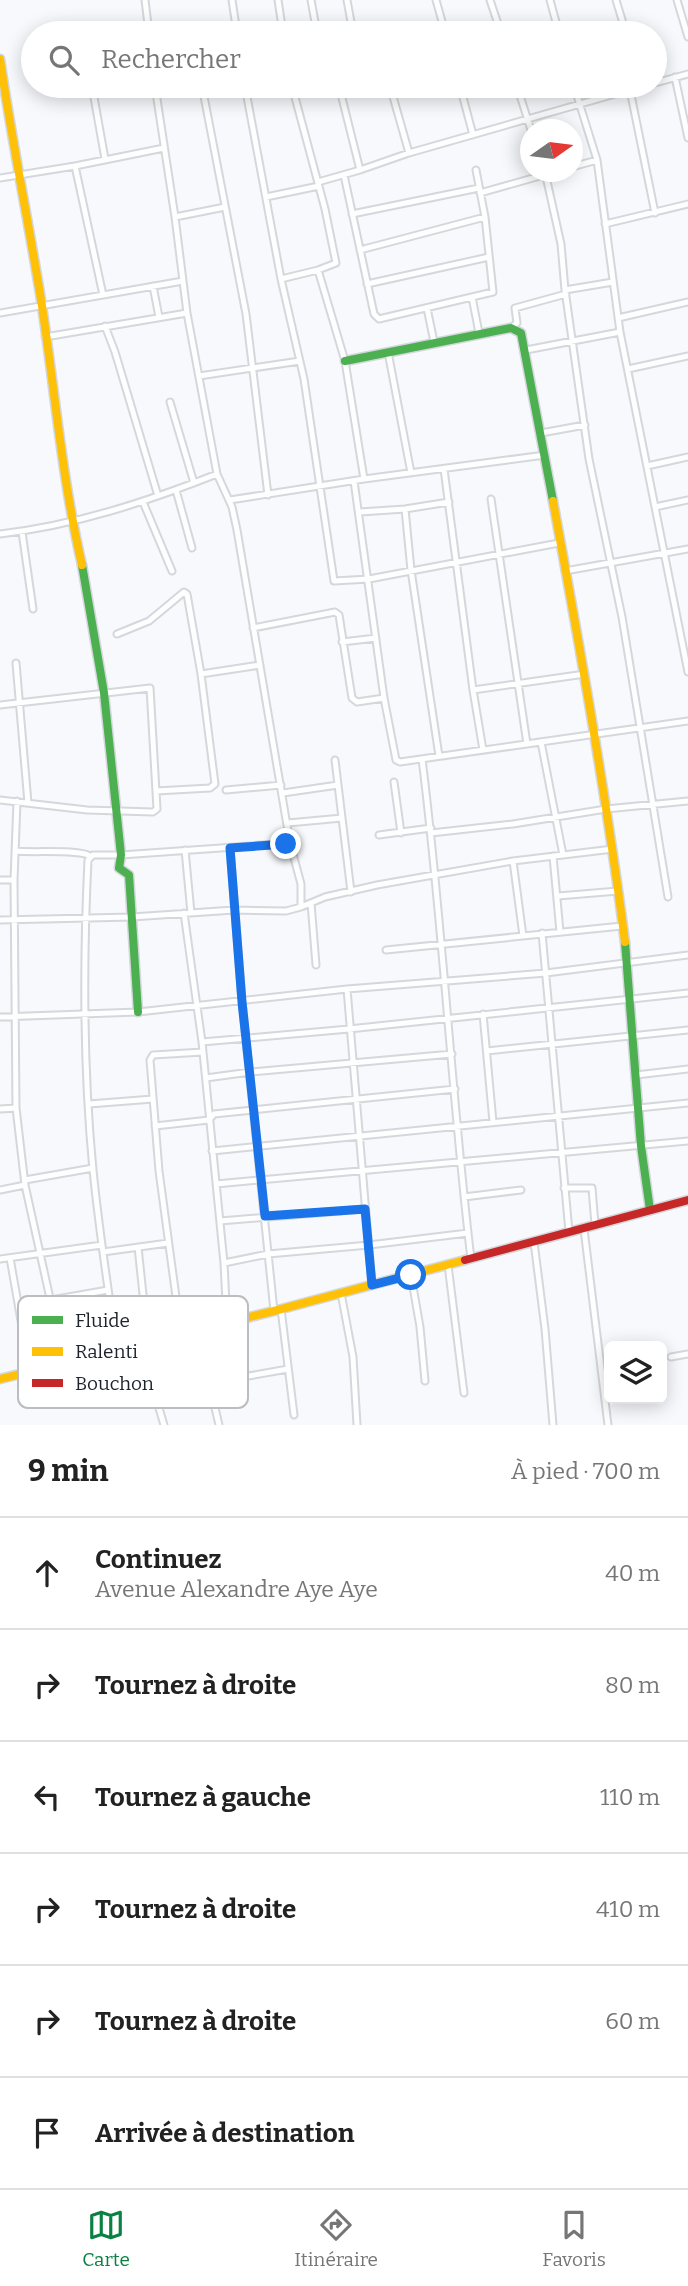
<!DOCTYPE html>
<html lang="fr">
<meta charset="utf-8">
<style>
body{margin:0;font-family:Bitter,serif;background:#f6f6f6;color:#222}
.controls{position:absolute;right:21px;bottom:21px;display:grid;overflow:hidden;border-radius:10px;box-shadow:0 4px 18px #0003}
.controls button{width:63px;height:63px;display:grid;place-items:center;padding:0;border:0;border-bottom:2px solid #e0e0e0;background:#fff;color:#222;font:35px sans-serif}
.compass{position:absolute;left:520px;top:119px;width:63px;height:63px;border-radius:50%;background:#fff;box-shadow:0 4px 18px #0003;rotate:76deg}
.stop{position:absolute;width:21px;height:21px;margin:-16px;border:5px solid #1a73e8;border-radius:50%;background:#fff}
.stop.end{background:#1a73e8;border-color:#fff;box-shadow:0 2px 7px #0008}
.list{margin:0;padding:0;list-style:none}
h2{display:flex;justify-content:space-between;align-items:center;height:91px;margin:0;padding:0 28px;font-size:30px}
h2 small{font-size:23px;font-weight:400;color:#767676}
.list li{display:grid;grid-template-columns:46px 1fr auto;gap:21px;align-items:center;box-sizing:border-box;height:112px;padding:0 28px;border-top:2px solid #e0e0e0}
.list b{display:block;font-size:26px;white-space:nowrap}
.list p{margin:0;font-size:23px;white-space:nowrap;color:#767676}
.list em{font-size:23px;font-style:normal;color:#767676}
.icon{flex:none;width:38px;height:38px;fill:none;stroke:currentColor;stroke-width:2;stroke-linecap:round;stroke-linejoin:round}
.map{position:relative;flex:none;width:688px;height:1425px;overflow:hidden}
.search{position:absolute;background:#fff;box-shadow:0 4px 18px #0003;left:21px;right:21px;top:21px;height:77px;display:flex;align-items:center;gap:18px;box-sizing:border-box;padding:0 24px;border-radius:38px;color:#767676;font-size:26px}
.sheet{height:763px;background:#fff}
nav{display:flex;justify-content:space-around;align-items:center;box-sizing:border-box;height:98px;border-top:2px solid #e0e0e0;background:#fff;font-size:19px;color:#767676}
nav a{display:grid;justify-items:center;gap:4px}
nav .on{color:#0b8043}
.map>svg:first-child{display:block}
</style>
<div class="map">
<svg width="688" height="1425" viewBox="0 0 688 1425">
<rect width="100%" height="100%" fill="#f7f9fc"/>
<g fill="none" stroke-linecap="round" stroke-linejoin="round">
<defs>
<path id="street" d="M145,0L149,33
M232,0L237,33
M278,0L283,33
M311,0L317,33
M347,0L353,33
M436,0L443,25
M490,0L501,33
M550,0L559,33
M616,0L626,33
M677,0L688,37
M409,33L443,25L446,33
M675,77L688,138
M655,83L688,74
M92,86L105,159
M155,86L175,217L187,313L217,474L232,507L237,530L290,843L301,884V907
M202,86L246,314L268,495
M245,86L281,279L304,379L334,581L369,579L559,543
M339,86L360,170
M390,86L409,153
M460,86L473,135
M517,86L531,130
M574,86L597,160L620,332L688,672
M630,90L655,213
M75,166L103,295
M572,167L597,160
M545,172L561,244L565,290L589,459L622,617L668,897
M344,175L374,314L379,319L493,292L485,217L476,170
M0,178L75,166L164,148
M318,182L360,170L409,153L643,86
M480,193L554,172
M266,197L319,186
M352,214L479,188
M175,217L225,207
M605,224L688,204
M360,250L485,217
M318,270L345,361L364,479
M281,279L318,270L336,263L325,209L292,86
M367,284L489,257
M153,286L159,317
M565,290L613,282
M472,297L479,333
M427,308L434,342
M0,313L183,281
M618,318L688,302
M105,326L115,352L158,496
M511,328L517,323L515,308L566,294
M45,337L187,313
M526,350L620,332
M388,352L411,473
M628,369L688,356
M199,376L300,361
M170,402L194,483
M541,433L585,425
M647,466L688,457
M444,469L473,690L483,750
M354,481L384,698L396,760L400,762L688,721
M176,490L192,548
M491,499L527,744
M230,500L364,479L545,455
M143,502L172,571
M655,507L688,500
M405,509L411,570L439,756
M360,512L405,509L449,502
M22,532L33,609
M0,534C76,525 146,502 217,474
M565,571L688,549
M253,628L335,612L339,615L352,698L357,702L384,698
M117,634L149,621L184,592L187,594L201,674L215,784L210,788L156,791
M342,642L376,638
M16,663L28,803
M201,674L260,665
M473,690L585,674
M0,705L150,688L157,809L153,812L87,810L0,800
M541,742L563,855
M422,759C443,925 451,1092 471,1259
M335,760L351,892
M394,782L401,833
M226,790L281,785
M283,793L338,785
M17,801L14,880L16,1108L25,1185L64,1362
M288,823L342,818
M431,833L513,824L606,809L688,801
M379,835L431,828
M230,848L242,1001L274,1311
M185,850L191,913
M15,851C32,853 79,849 90,856
M553,856L560,932
M513,861L523,936
M0,880H14
M558,896L618,891
M311,903L316,965
M184,913L202,1042L224,1263L227,1323
M0,920L132,917L234,910L286,911L301,907L325,897L377,885L513,861L613,849
M542,933L569,1232
M386,950L622,926
M347,989L372,1285
M483,1014L493,1122
M0,1017L138,1012L347,989L546,973L688,955
M202,1042L349,1029L688,993
M487,1051L688,1030
M636,1075L688,1069
M206,1078L250,1072L452,1054
M89,1104L153,1099
M0,1109L16,1108
M155,1126L209,1120L214,1114L455,1089
M212,1151L688,1103
M25,1180L93,1168
M216,1184L688,1141
M564,1188H592L595,1225
M0,1190L25,1185
M464,1197L521,1190
M220,1221L365,1209
M584,1229L608,1425
M534,1242L545,1329L553,1425
M138,1247L148,1342
M103,1252L168,1243
M10,1258L30,1372
M0,1259L102,1245
M224,1263L268,1254L369,1245L468,1233
M448,1265L464,1393
M411,1275L420,1327L425,1381
M341,1293L353,1357L357,1425
M51,1300L108,1290
M281,1309L294,1415
M197,1331L219,1425
M181,1334L159,1171L150,1060L153,1055L203,1052
M140,1344L164,1425
M117,1350C108,1290 99,1230 93,1170C83,1067 83,962 88,860L93,855H121L290,843
M671,1357L688,1354
M209,1383L288,1369"/>
<path id="fast" d="M345,361L511,328L521,333L553,501
M82,565L104,693L121,855L119,868L129,875L138,1012
M625,942L641,1146L650,1210"/>
<path id="slow" d="M0,59C12,142 29,224 42,306C55,392 62,479 82,565
M553,501C580,648 606,794 625,942
M0,1379L274,1311L465,1260"/>
<path id="jam" d="M465,1260L688,1200"/>
</defs>
<use href="#street" stroke="#d4d7dc" stroke-width="9"/>
<use href="#fast" stroke="#d4d7dc" stroke-width="11"/>
<use href="#slow" stroke="#d4d7dc" stroke-width="11"/>
<use href="#jam" stroke="#d4d7dc" stroke-width="11"/>
<use href="#street" stroke="#fefeff" stroke-width="5"/>
<use href="#fast" stroke="#4caf50" stroke-width="8"/>
<use href="#slow" stroke="#ffc107" stroke-width="8"/>
<use href="#jam" stroke="#c62828" stroke-width="8"/>
</g>
<g fill="none" stroke-linecap="round" stroke-linejoin="round">
<path stroke="#1a73e8" stroke-width="9" d="M286,844L230,848L242,1002L265,1216L365,1209L372,1285L411,1275"/>
</g>
<rect x="18" y="1296" width="230" height="112" rx="10" fill="#fff" stroke="#bcbdc0" stroke-width="2"/>
<rect x="32" y="1316" width="31" height="8" fill="#4caf50"/>
<rect x="32" y="1347" width="31" height="9" fill="#ffc107"/>
<rect x="32" y="1379" width="31" height="8" fill="#c62828"/>
<g font-size="19" fill="#1f232c">
<text x="75" y="1327">Fluide</text>
<text x="75" y="1358">Ralenti</text>
<text x="75" y="1390">Bouchon</text>
</g>
</svg>
<div class="controls">
<button><svg class="icon" aria-label="layers" viewBox="0 0 24 24"><path d="M12 4l9 5-9 5-9-5zM3 14l9 5 9-5"/></svg></button>
</div>
<svg class="compass" viewBox="-18 -18 36 36"><path d="M0-13l5 13h-10z" fill="#e53935"/><path d="M0 13l5-13h-10z" fill="#767676"/></svg>
<div class="stop" style="left:411px;top:1275px"></div>
<div class="stop end" style="left:286px;top:844px"></div>
<div class="search"><svg class="icon" aria-label="search" viewBox="0 0 24 24"><circle cx="10" cy="10" r="6"/><path d="M15 15l6 6"/></svg>Rechercher</div>
</div>
<section class="sheet">
<h2>9 min<small>À pied · 700 m</small></h2>
<ul class="list">
<li><svg class="icon" aria-label="ahead" viewBox="0 0 24 24"><path d="M12 20V5M6 11l6-6 6 6"/></svg><div><b>Continuez</b><p>Avenue Alexandre Aye Aye</p></div><em>40 m</em></li>
<li><svg class="icon" aria-label="right" viewBox="0 0 24 24"><path d="M7 20v-9h11M14 6l5 5-5 5"/></svg><div><b>Tournez à droite</b></div><em>80 m</em></li>
<li><svg class="icon" aria-label="left" viewBox="0 0 24 24"><path d="M17 20v-9H6M10 6l-5 5 5 5"/></svg><div><b>Tournez à gauche</b></div><em>110 m</em></li>
<li><svg class="icon" aria-label="right" viewBox="0 0 24 24"><path d="M7 20v-9h11M14 6l5 5-5 5"/></svg><div><b>Tournez à droite</b></div><em>410 m</em></li>
<li><svg class="icon" aria-label="right" viewBox="0 0 24 24"><path d="M7 20v-9h11M14 6l5 5-5 5"/></svg><div><b>Tournez à droite</b></div><em>60 m</em></li>
<li><svg class="icon" aria-label="arrive" viewBox="0 0 24 24"><path d="M6 21V4h12l-3 4 3 4H6"/></svg><div><b>Arrivée à destination</b></div></li>
</ul>
</section>
<nav>
<a class="on"><svg class="icon" aria-label="map" viewBox="0 0 24 24"><path d="M3 6l6-2 6 2 6-2v14l-6 2-6-2-6 2zM9 4v14M15 6v14"/></svg>Carte</a>
<a><svg class="icon" aria-label="directions" viewBox="0 0 24 24"><path d="M12 3l9 9-9 9-9-9zM9 14v-3h6M13 9l2 2-2 2"/></svg>Itinéraire</a>
<a><svg class="icon" aria-label="saved" viewBox="0 0 24 24"><path d="M7 4h10v16l-5-4-5 4z"/></svg>Favoris</a>
</nav>
